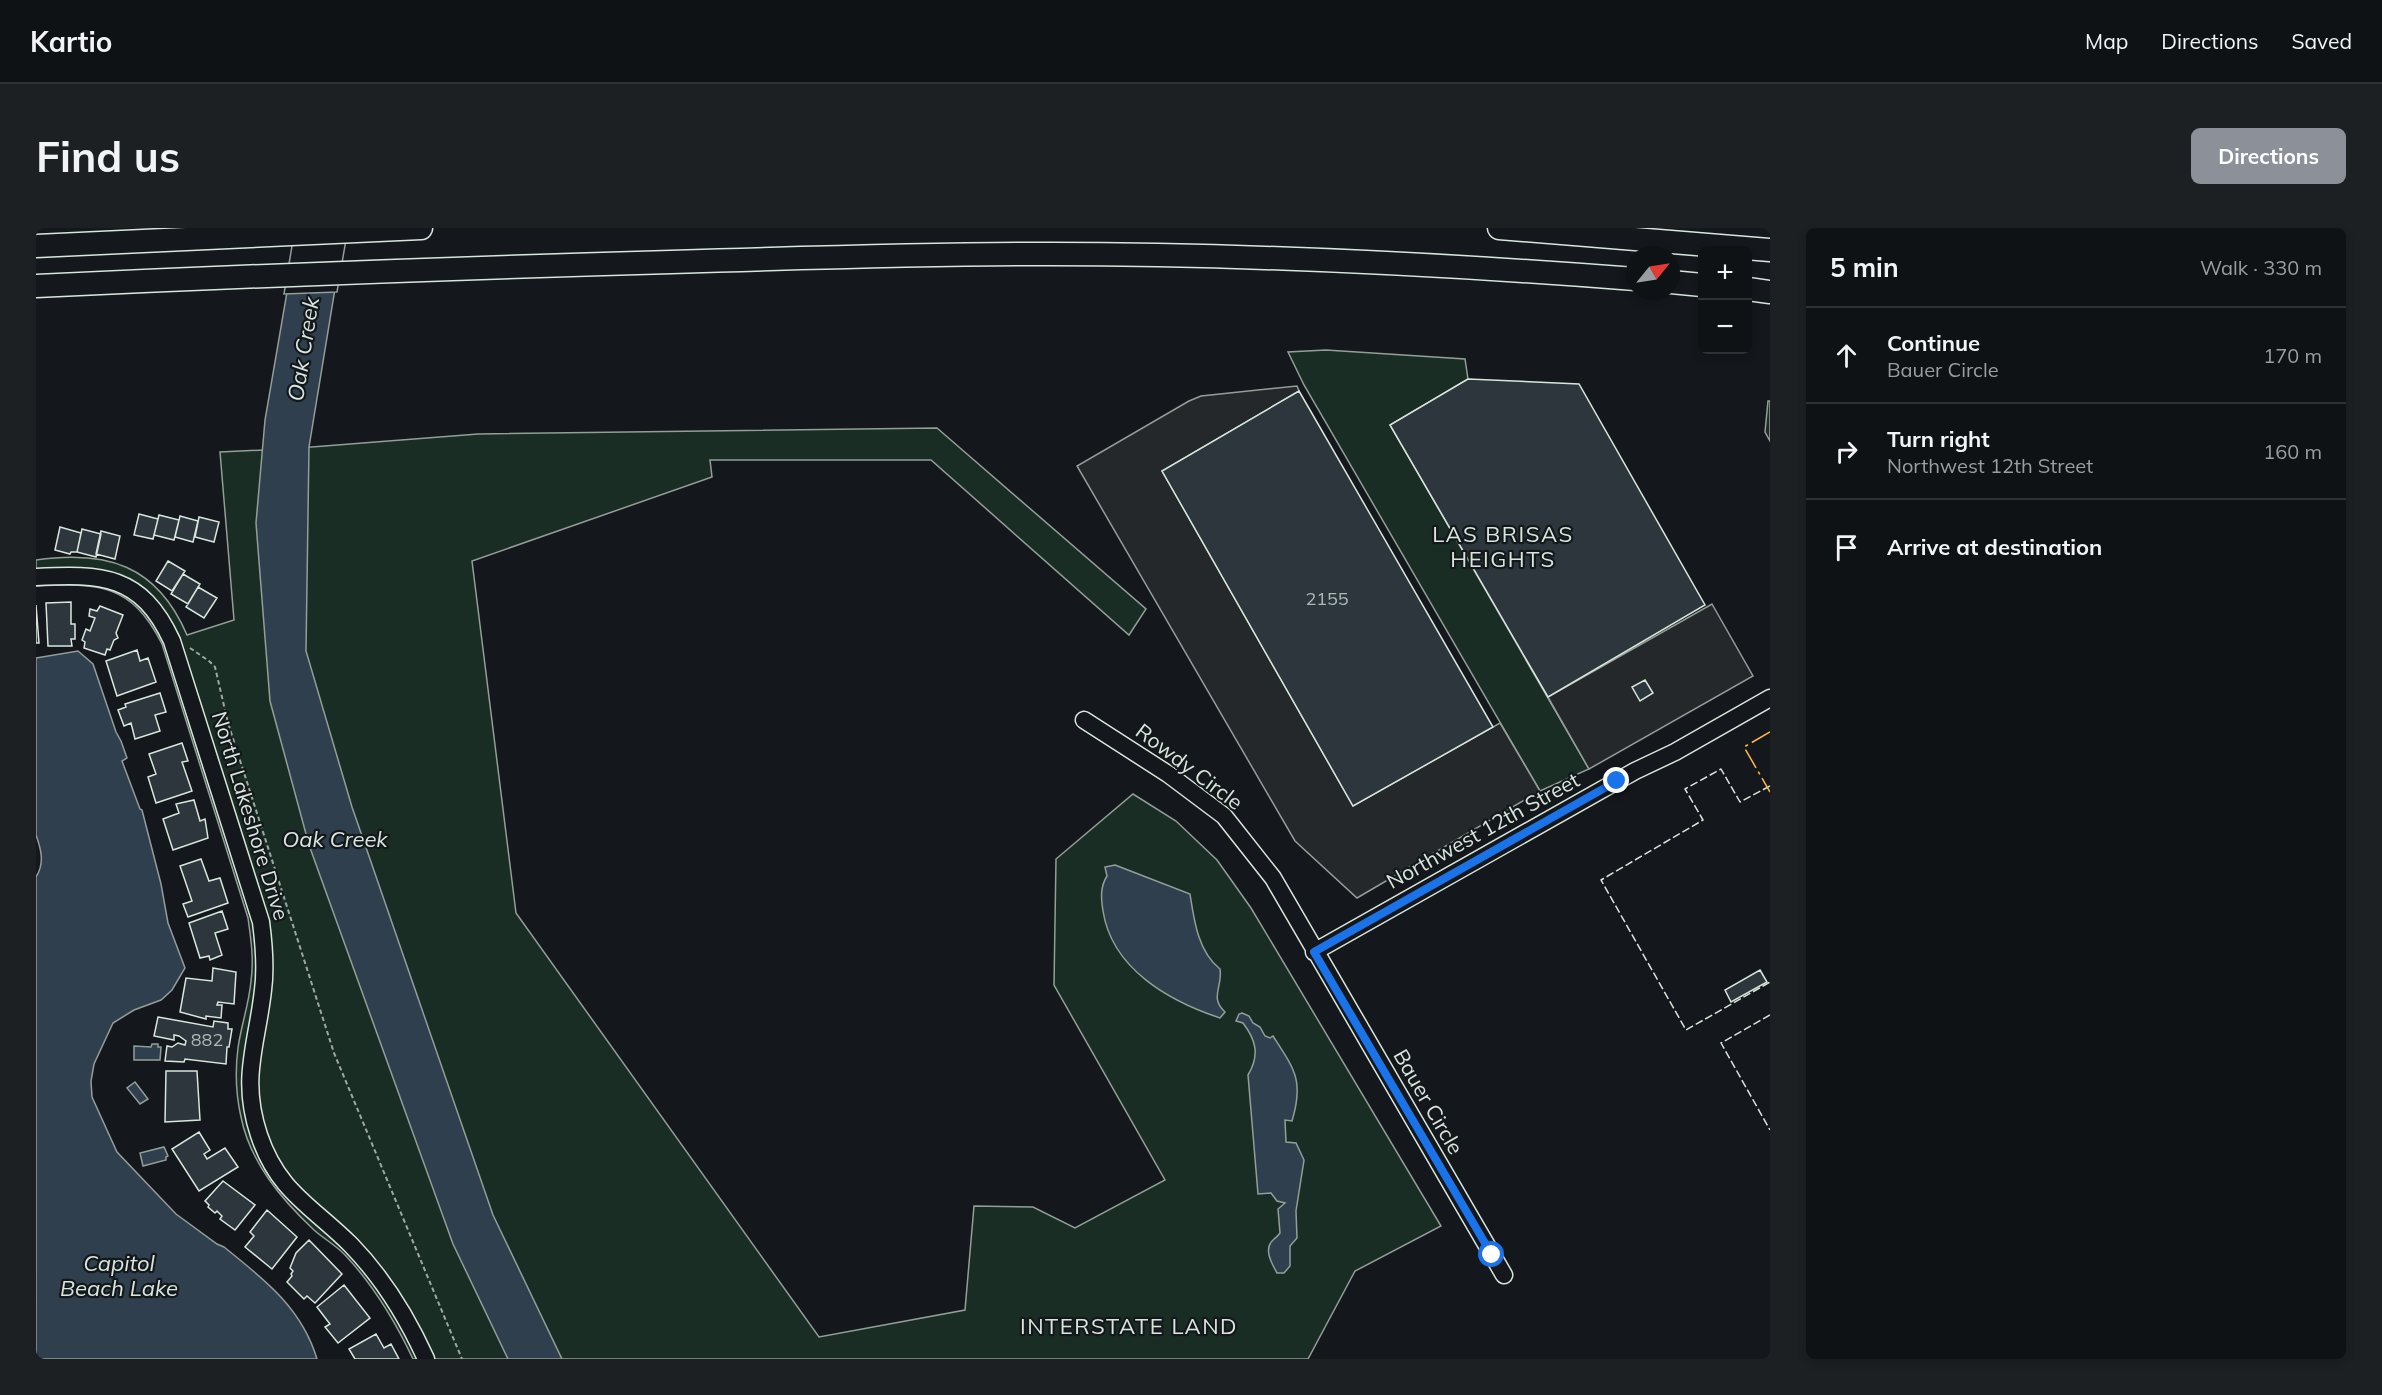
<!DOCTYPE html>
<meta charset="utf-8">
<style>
body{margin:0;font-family:Mulish,sans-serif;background:#1d2022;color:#f1f3f6}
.controls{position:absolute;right:18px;top:18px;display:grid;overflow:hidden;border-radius:9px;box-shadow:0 3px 9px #0003}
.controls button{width:54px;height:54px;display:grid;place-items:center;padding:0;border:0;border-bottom:2px solid #2f3234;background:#0f1215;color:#f1f3f6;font:30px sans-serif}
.compass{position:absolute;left:1590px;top:18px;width:54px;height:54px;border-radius:50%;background:#0f1215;box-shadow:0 3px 9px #0003;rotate:60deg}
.stop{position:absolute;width:18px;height:18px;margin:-14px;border:4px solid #1a73e8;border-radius:50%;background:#fff}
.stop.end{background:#1a73e8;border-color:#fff;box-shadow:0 2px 6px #0008}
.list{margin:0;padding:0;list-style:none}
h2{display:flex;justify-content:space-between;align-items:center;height:78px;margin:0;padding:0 24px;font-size:26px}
h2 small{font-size:20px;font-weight:400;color:#9b9ea0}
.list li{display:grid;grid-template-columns:39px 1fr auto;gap:18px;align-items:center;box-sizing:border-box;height:96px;padding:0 24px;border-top:2px solid #2f3234}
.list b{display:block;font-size:22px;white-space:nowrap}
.list p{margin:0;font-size:20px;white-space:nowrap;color:#9b9ea0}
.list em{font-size:20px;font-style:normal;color:#9b9ea0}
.icon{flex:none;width:33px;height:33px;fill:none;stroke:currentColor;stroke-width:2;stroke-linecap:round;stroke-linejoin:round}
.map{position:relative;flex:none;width:1734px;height:1131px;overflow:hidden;border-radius:9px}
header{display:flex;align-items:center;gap:36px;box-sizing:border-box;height:84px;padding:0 30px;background:#0f1215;border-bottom:2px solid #2f3234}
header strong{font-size:28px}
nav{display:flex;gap:33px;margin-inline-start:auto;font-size:21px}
.intro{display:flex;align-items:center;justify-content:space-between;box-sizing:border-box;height:144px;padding:0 36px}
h1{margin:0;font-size:42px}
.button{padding:15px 27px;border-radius:9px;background:#8c9099;color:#fff;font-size:21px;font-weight:700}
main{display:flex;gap:36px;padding:0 36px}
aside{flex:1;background:#0f1215;border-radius:9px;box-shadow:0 3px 9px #0003}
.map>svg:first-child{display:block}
</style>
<header>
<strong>Kartio</strong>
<nav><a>Map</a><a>Directions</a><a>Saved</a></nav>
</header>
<div class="intro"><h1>Find us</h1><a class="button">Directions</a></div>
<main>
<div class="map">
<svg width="1734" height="1131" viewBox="0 0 1734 1131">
<rect width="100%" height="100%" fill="#14181c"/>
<path fill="#1a2d24" stroke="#939e99" stroke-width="1.5" d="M1290,122L1429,131L1432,151L1354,197L1553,541L1504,563L1268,157L1252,124Z
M901,200L1110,381L1093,407L895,232H674L676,249L436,333L480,685L783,1109L929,1082L938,978L997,979L1039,1000L1129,952L1018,757L1020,631L1097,566L1140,593L1181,632L1215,680L1405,998L1319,1043L1272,1131H377C360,1095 337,1057 310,1028C301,1018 288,1011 278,1002C245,971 214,934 205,889C200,867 199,843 202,820C205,798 213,776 215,753C218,732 215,711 212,690L126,416C95,355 63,355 0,358V332C71,322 121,337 151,407L198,392L184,224L250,221L442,206Z"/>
<path fill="#24282b" stroke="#939e99" stroke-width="1.5" d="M1261,158L1263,163L1126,243L1317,578L1464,495L1504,563L1321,670L1259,613L1041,238L1153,173L1165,168Z
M1732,173H1734V213L1729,204Z
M1676,376L1717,448L1553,541L1512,469Z"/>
<path fill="#2f3f4d" stroke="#939e99" stroke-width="1.5" d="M262,0H309L273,219L270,423L316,579L457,987L526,1131H472L417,1016L273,617L234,473L220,295L229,192Z
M42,423L57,436L80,504L85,513L91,530L86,533L104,581L106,582L125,656L132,695L149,740L136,762L125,772L98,782L77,795L58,836L55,853L56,869L81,924L140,986L181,1016L188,1019C228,1051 266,1080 281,1131H0V649C9,635 5,621 0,607V430Z
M1079,637L1154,666C1158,692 1162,724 1184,741C1187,759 1173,769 1189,784L1184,790C1133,773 1076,741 1067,683C1065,670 1064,659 1071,648L1069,639Z
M1206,785L1213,788L1217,795L1224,799L1229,808L1234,810L1237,808C1259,842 1268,853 1256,893L1249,892L1250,914L1260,915L1268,932L1260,983L1261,1010L1254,1018V1038L1248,1045H1241C1236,1036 1227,1021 1237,1012C1239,1010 1242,1008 1244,1005L1242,981L1249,975L1241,973L1235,965L1222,966L1212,847C1224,827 1220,812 1207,795L1200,793L1203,786Z
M116,816H122V819H125L124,832H98V818L115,819Z
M99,854L112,871L104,876L91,860Z
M128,919L132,928L130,929V932L107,938L104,925Z"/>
<path fill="#14181c" stroke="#939e99" stroke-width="1.5" d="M259,0H312L301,64L248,66Z"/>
<path fill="#2c363c" stroke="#d8e6dc" stroke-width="1.5" d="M1432,151L1543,156L1669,377L1512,469L1354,197Z
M1263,163L1457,499L1317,578L1126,243Z
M103,286L122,291L117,311L98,307Z
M123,287L143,292L138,312L118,307Z
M144,288L162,293L157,314L139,309Z
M163,289L183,294L178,314L159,309Z
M24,299L45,305L41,324H35L34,326L19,322Z
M46,301L65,306L60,329L41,324Z
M65,303L84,308L79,331L60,326Z
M132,333L149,343L136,363L120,353Z
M147,346L164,356L152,376L135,366Z
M162,359L181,370L168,390L150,379Z
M35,374V396H39V411H35L36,418H12L10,375Z
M0,377L3,415H0Z
M64,378L87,387L80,405L82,410L78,412L74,422L71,421L69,427L48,420L49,414L46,412L50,401L54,403L59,390L53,388L54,381L61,383Z
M101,422L104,433L112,430L120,454L81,468L70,433Z
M1609,452L1617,465L1604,473L1596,459Z
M124,465L130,484L119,487L124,503L99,511L95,495L88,498L82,482L90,479L89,476Z
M146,515L152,533L146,534L156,563L120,575L112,549L120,546L113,526Z
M158,572L164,593L169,591L172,610L137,622L127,591L143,585L140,576Z
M165,631L173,653L184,650L192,675L152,689L147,676L156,673L144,638Z
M186,683L192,701L179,705L186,727L174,732L173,728L164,730L153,695Z
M177,740L200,744L198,776L182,774L181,777H186L185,790L170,788V791L144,784L150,750L176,753Z
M1724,742L1731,754L1695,774L1689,762Z
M122,789L177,799L178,793L192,795V801H196L193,819H191L190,836L149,831L148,834L129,833L131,818L136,819L142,815L149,817L150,813L143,808L138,807V812L118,808Z
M130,843H161L164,892L129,894Z
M163,904L174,922L168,926L171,931L189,920L202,939L163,963L136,921Z
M187,953L219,977L199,1002L184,991L186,988L181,983L179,985L172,979L173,977L169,973Z
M231,982L261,1009L236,1041L209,1019L218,1008L214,1004Z
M273,1012L306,1046L279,1075L271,1068L268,1071L251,1054L256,1048L255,1046L257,1043L254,1040L260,1025Z
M308,1057L334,1090L302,1115L289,1099L294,1096L281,1079Z
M340,1106L348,1120L355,1116L363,1131H319L313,1121Z"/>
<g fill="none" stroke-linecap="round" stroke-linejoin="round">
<defs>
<path id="minor" d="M0,349C66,346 105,346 136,413L225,694C228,717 230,740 227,762C221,817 204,850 223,907C242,964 276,978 315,1017C347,1050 371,1089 390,1131
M1048,492L1132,546L1188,588L1237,650L1468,1047
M1278,724L1599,543L1639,524L1734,470"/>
<path id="highway" d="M1463,0L1734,22
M0,18L385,0
M1635,54L1666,57
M0,58C212,48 423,40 635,34C761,30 887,26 1013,26C1208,26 1404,36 1599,51
M1712,61L1734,64"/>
</defs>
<use href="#minor" stroke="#d8e6dc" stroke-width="19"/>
<use href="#highway" stroke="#d8e6dc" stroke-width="25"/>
<path stroke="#9da8a2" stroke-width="2" stroke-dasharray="4.5 3" stroke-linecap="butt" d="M154,420L173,433L179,439L192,495L298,825L426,1131"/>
<use href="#minor" stroke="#14181c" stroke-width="16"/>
<use href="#highway" stroke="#14181c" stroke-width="22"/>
<path stroke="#d8e6dc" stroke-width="1.5" stroke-dasharray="8 3" stroke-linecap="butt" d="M1734,558L1704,574L1685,541L1649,561L1667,592L1565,652L1650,802L1734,754
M1734,787L1685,815L1734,902"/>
<path stroke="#ffb74d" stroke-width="1.5" stroke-dasharray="21 4.5 3 4.5" stroke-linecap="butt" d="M1734,504L1708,519L1734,564"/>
</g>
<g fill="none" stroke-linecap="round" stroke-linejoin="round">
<path stroke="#1a73e8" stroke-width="8" d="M1456,1027L1278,724L1581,553"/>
</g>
<g text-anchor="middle" stroke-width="4.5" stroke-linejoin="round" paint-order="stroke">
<g font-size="18" fill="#adbab4">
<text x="1291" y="377">2155</text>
<text x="171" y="818">882</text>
</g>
<g font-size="21" fill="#d8e6dc" stroke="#14181c">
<text transform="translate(1153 539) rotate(37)" y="7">Rowdy Circle</text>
<text transform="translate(214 588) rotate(73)" y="7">North Lakeshore Drive</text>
<text transform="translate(1447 603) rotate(-29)" y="7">Northwest 12th Street</text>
<text transform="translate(1392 874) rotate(60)" y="7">Bauer Circle</text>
</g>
<g font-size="22" font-style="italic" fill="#d8e6dc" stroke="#14181c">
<text transform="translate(267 121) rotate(-81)" y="8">Oak Creek</text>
<text x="299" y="619">Oak Creek</text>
<text x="83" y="1043">Capitol<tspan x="83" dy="25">Beach Lake</tspan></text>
</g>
<g font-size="22" letter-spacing="1.5" fill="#d8e6dc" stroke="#14181c">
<text x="1467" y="314">LAS BRISAS<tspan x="1467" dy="25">HEIGHTS</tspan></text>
<text x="1093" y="1106">INTERSTATE LAND</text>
</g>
</g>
</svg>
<div class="controls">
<button>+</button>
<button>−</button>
</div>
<svg class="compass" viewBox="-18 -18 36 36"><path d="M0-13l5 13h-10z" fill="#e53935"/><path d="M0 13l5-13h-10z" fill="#9b9ea0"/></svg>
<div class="stop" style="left:1456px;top:1027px"></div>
<div class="stop end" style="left:1581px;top:553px"></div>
</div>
<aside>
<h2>5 min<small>Walk · 330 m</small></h2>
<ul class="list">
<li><svg class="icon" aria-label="ahead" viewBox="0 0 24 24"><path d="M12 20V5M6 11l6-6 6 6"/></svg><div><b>Continue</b><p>Bauer Circle</p></div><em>170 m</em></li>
<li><svg class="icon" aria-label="right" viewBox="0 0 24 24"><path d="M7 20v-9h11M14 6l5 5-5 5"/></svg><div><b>Turn right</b><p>Northwest 12th Street</p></div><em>160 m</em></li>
<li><svg class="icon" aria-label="arrive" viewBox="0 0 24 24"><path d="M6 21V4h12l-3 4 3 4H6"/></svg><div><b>Arrive at destination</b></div></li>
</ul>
</aside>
</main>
